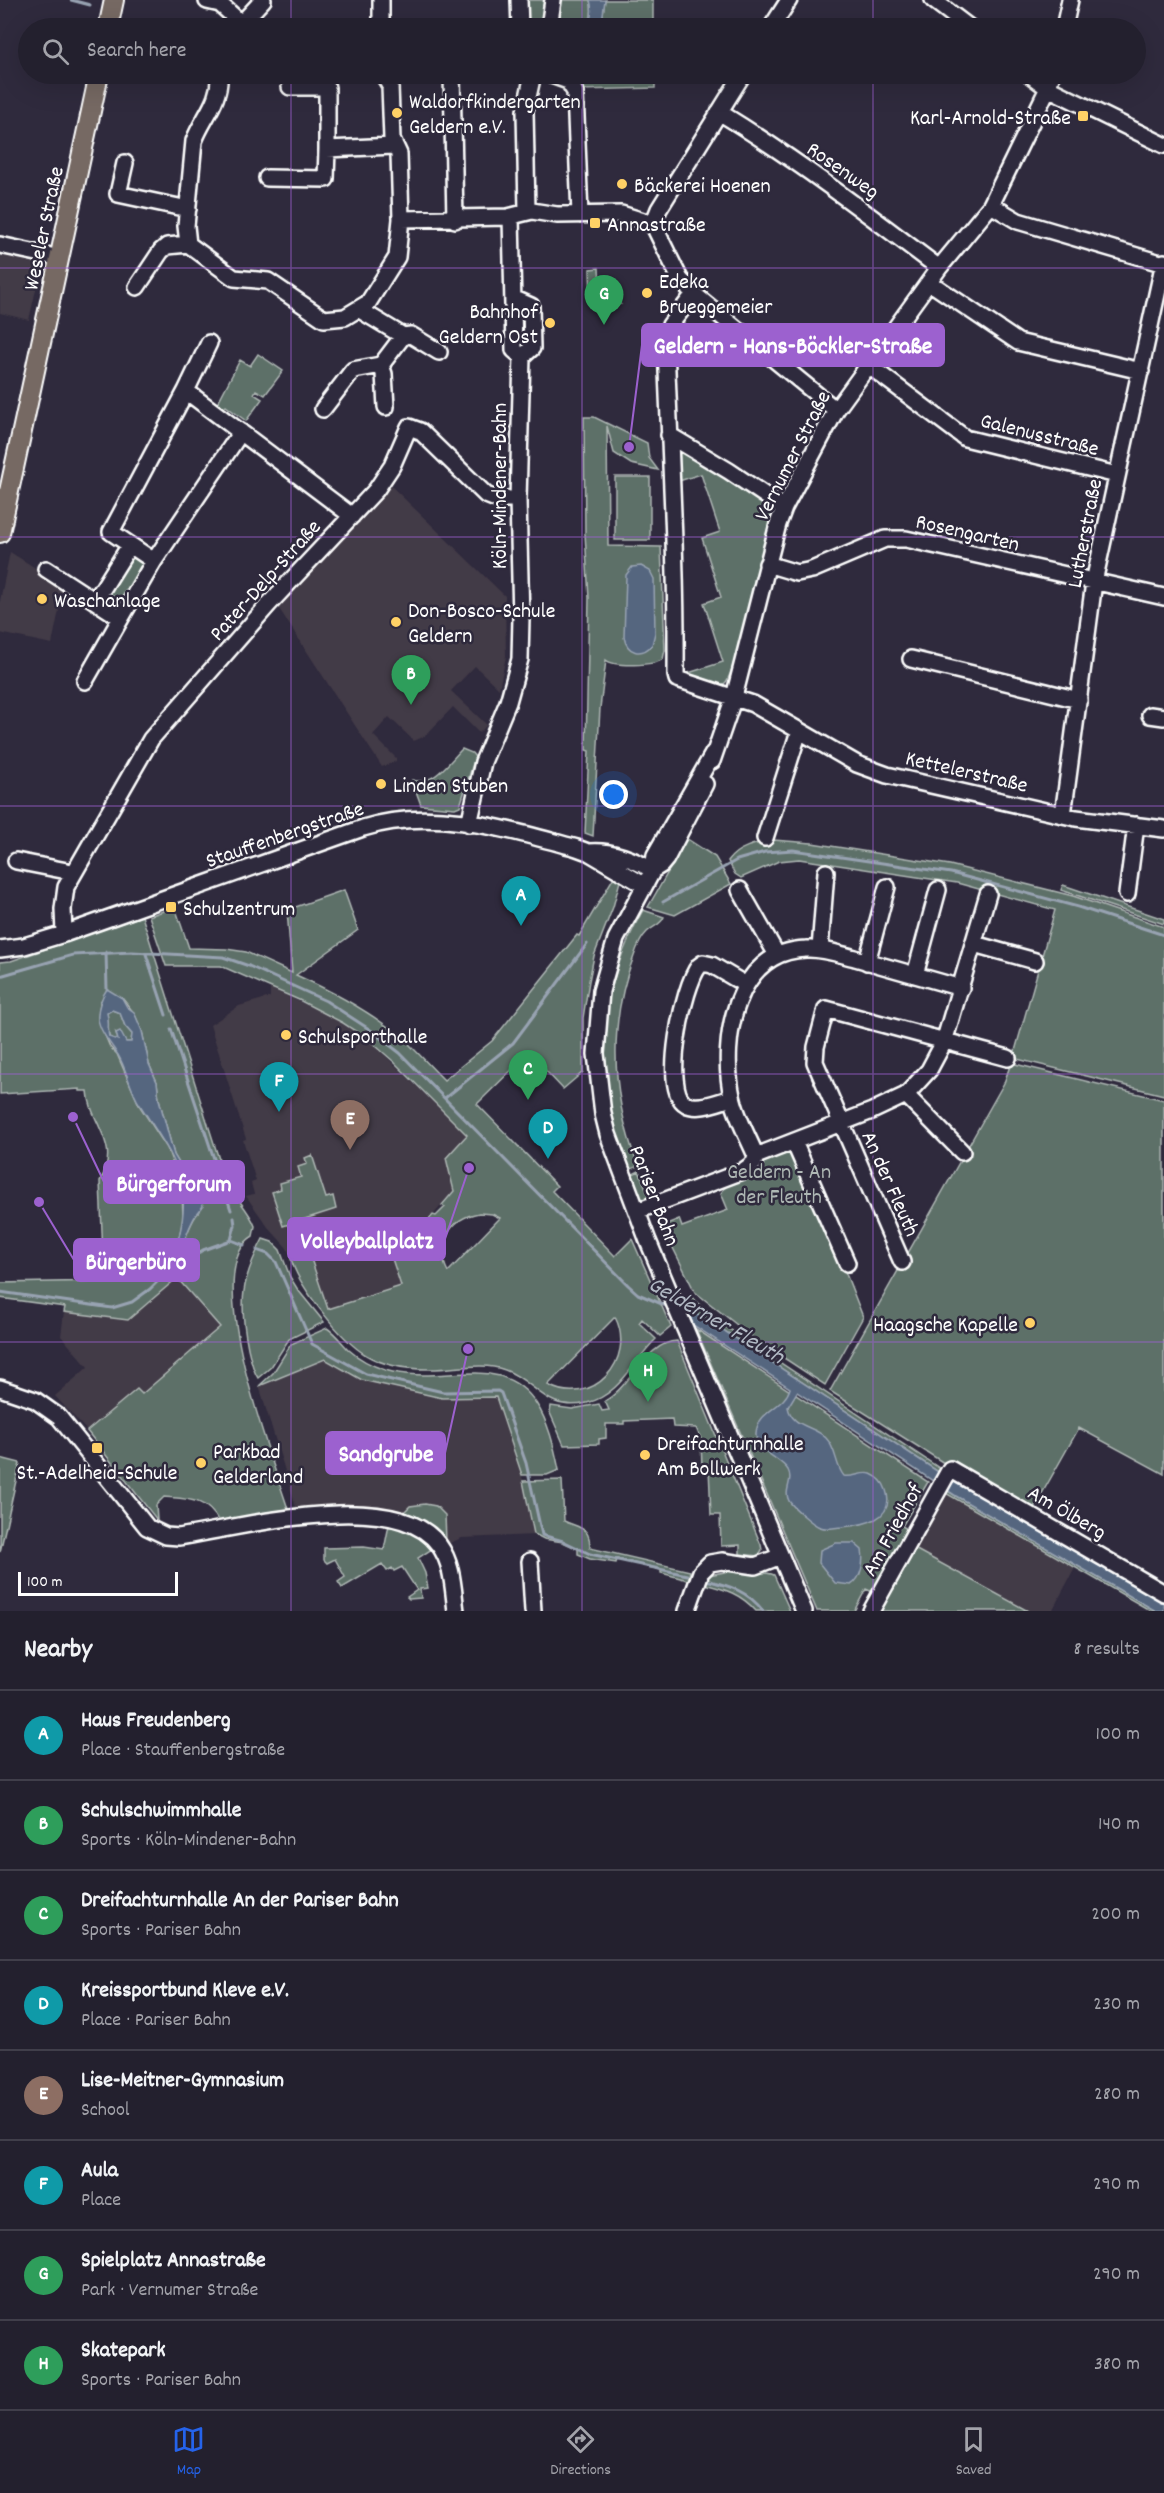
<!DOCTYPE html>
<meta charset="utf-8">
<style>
body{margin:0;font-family:Dekko,sans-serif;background:#2f2d3a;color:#f1f3f6}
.scale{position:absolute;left:18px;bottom:15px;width:160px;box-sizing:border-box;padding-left:6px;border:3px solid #fff;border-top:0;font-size:16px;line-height:21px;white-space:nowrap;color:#fff;-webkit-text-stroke:4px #2f2a3d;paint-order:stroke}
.you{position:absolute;left:614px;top:795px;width:21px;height:21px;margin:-15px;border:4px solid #fff;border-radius:50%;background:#1a73e8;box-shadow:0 0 0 9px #1a73e833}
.badge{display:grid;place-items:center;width:39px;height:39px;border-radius:50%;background:#2563eb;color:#fff;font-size:20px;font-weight:700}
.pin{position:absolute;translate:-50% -50px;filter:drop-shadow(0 2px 3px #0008)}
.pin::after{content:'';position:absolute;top:32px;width:21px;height:18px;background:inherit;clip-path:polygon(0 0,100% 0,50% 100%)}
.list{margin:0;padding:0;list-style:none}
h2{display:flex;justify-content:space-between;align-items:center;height:78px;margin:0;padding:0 24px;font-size:26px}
h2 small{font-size:20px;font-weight:400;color:#a3a3aa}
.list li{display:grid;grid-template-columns:39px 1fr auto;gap:18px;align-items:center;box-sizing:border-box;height:90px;padding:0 24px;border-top:2px solid #403e4a}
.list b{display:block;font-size:22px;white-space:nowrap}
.list p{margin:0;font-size:20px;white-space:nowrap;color:#a3a3aa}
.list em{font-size:20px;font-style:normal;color:#a3a3aa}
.icon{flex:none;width:33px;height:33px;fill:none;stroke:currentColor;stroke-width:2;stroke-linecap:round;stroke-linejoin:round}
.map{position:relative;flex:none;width:1164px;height:1611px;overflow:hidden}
.search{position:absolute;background:#23202e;box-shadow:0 6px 24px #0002;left:18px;right:18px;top:18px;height:66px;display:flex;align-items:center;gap:15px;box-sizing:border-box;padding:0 21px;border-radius:33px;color:#a3a3aa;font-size:22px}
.sheet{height:798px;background:#23202e}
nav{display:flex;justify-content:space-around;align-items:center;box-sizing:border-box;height:84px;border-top:2px solid #403e4a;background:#23202e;font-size:16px;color:#a3a3aa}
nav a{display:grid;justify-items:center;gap:3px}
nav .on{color:#2563eb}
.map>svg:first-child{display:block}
</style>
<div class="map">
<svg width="1164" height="1611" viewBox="0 0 1164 1611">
<rect width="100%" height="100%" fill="#2f2a3d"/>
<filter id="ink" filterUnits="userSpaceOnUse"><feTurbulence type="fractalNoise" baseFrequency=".0167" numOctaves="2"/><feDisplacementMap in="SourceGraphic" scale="12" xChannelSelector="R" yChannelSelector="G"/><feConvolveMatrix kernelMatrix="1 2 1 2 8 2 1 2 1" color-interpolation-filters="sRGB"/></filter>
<g filter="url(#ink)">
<path fill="#423a46" d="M0,255L34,263L40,272L29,320L0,313Z
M388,483L505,596L506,656L499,689L475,666L451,691L487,725L479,733L453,707L425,736L414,741L389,717L373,735L396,758V761L382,767L278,607Z
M10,552L64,586L52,644L0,633V601Z
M270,988L326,1014L369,1040L467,1135L446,1158L454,1191L414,1237L378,1216L401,1286L328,1309L309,1254L291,1259L287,1248L268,1227L246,1196L254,1194L251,1183L256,1181L243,1140L246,1139L210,1025L239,1006L270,997Z
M177,1278L221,1327L142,1394L137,1389L87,1431L55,1396L88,1367L61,1336L64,1312L128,1320Z
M325,1359L362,1380L466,1398L496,1397L520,1467L535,1535L462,1538L447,1544L428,1524L396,1510L360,1506L314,1509L296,1507L259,1386Z
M942,1491L1075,1568L1052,1611H1028L911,1547Z"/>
<path fill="#5d6f68" stroke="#aeb7b4" stroke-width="1.5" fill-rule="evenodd" d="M523,0H548L542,28H524Z
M559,0H590C593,11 592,20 585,28H556Z
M605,0H653V28H601Z
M565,74H603L614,76L655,74V88L580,90Z
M599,268L600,285L611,284L619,291L613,299L620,304H591L590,269Z
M258,354L283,371L265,395L256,390L254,394L262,399L246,421L226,406L221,412L215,408L240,360L250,366Z
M584,417H594L647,443L649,458L658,470L631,464L614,453L607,426L608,546L661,547L665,650L663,659C654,666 614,667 606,660L600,708L593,836L585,833L589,751L586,750L589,598L585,533Z
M682,448L761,500L771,511L772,517C765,541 736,674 725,683C723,685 719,685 716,685L682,675L723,662L704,603L721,597L702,538L720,532L701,474L679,481L676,450Z
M615,477H650V540H615Z
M130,552L148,564L123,602L104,590Z
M462,749L472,753L475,757L460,806L455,808L421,805L412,780C434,786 448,763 462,749Z
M687,839L715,857L731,884L675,915L648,907Z
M773,840L812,843L950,865L1073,896L1164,927V1095L1013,1058L1055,910L957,883L799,859L779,861L741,878L735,874L728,861C737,847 757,843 773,840Z
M615,875L620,881L613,907L594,956L589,981L583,1018V1072L563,1089L529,1053L477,1104L557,1186L552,1191L615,1256L632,1239L671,1327L660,1336L642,1319L639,1323L656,1339C633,1361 620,1395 587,1403C545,1413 536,1381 505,1370C481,1361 452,1370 428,1369C407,1369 384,1366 366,1355C341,1340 299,1287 291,1259L309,1253L328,1309L401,1286L378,1216L414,1236L433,1215L436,1216L445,1207L442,1205L454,1191L446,1158L467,1135L393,1061L369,1040L343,1023L299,1000L221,966H166L149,916L175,907L189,948L226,949L246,952L292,973L287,910L344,890L358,930L296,975C336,993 375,1014 408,1043C420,1055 432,1068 444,1080L492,1041L577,935L579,936ZM479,1213L492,1214L500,1218L448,1272C434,1245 450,1218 479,1213ZM615,1317C637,1360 592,1409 548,1385Z
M1063,885L1164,919V924L1061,890Z
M643,910L664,917C661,925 653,926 647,932C641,938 637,947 634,956C607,1026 612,1097 638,1166L629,1170C593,1076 594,999 643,910Z
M142,916L224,1175C231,1195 248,1207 255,1226L253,1236C198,1268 273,1461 288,1509L219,1522C207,1498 188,1499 164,1497L156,1505L157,1520L87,1431L137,1389L142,1394L220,1327L177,1278L128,1320L64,1312L65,1307L0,1298V1283L104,1281L100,1181C122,1144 90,1125 88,1091H80V1089L0,1094V962L11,961ZM104,996L122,998L134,1013L142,1031L149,1064L157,1082L159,1099L174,1155L189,1180L193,1181L200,1211C189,1221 181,1251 177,1266L168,1272L176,1251L183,1220L182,1188L167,1148L139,1105L117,1054L110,1047L98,1019L100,1002Z
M112,1010L120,1013L125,1026L132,1034L131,1042H126L116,1033L118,1039L115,1041L109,1037L107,1012Z
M1011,1063L1164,1100V1474L1079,1428L1031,1513L957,1464L949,1460L944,1463L830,1391L1004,1083Z
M794,1142L863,1317L825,1385L755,1339L695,1292L662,1226L679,1219L682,1227L728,1210L721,1193L730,1181Z
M312,1155L326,1198L333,1196L336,1209L283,1226L272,1192L281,1189L280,1183L301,1177L298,1167L307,1164L305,1158Z
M639,1171L651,1201L640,1199L631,1175Z
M263,1239L272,1242L280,1250L290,1277L298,1290L324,1322L289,1339L271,1367L258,1378C253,1371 250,1357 248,1348C239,1303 241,1280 263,1239Z
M691,1296L710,1316L945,1472L943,1475L717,1326L687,1309L683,1299Z
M327,1328C335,1333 342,1343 349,1350C359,1359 373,1366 385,1370C416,1379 445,1373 476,1373C536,1373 549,1422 559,1470L547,1475H522L496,1397L442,1398L362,1380L325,1359L259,1386L273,1373L291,1344Z
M696,1329L928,1482L902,1526L912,1532L877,1594L866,1589L854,1611H817Z
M677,1341L761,1545L762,1550L758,1556L740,1554V1545L721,1546L720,1515H711L709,1468H702L701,1439L696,1428L673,1427L672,1419L624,1421V1424H606V1438L599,1439V1444L564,1445L550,1413L551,1406L572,1409L599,1404L602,1411L609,1410L605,1401C629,1388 648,1341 677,1341Z
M0,1458L20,1463L0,1552Z
M951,1475L1164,1599V1603L949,1479Z
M562,1480L564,1521C582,1529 590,1527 590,1548L690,1571L688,1580L661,1573V1570L617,1559L616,1563L590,1559L578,1554V1549L563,1542L544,1539L534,1534L523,1481Z
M943,1488L956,1496L1156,1611H1151L942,1491Z
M425,1504L436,1506L445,1515L446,1541L428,1524L404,1512L410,1506Z
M389,1525L412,1532L432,1549L418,1558L425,1573L428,1588L420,1589L421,1598L409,1599L407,1597L417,1590L402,1567L394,1571L392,1568L387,1571L382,1564L342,1588L338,1582L345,1577L335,1559L327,1563L324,1560V1548L364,1547L384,1550Z
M911,1547L1028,1611H875Z
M730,1571C742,1573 767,1571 774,1575L790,1611H756C741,1594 725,1589 704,1584L709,1575Z"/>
<path fill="#54667f" stroke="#98a3b2" stroke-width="1.5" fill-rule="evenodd" d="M590,0H605L601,28H585C592,20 593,11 590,0Z
M641,566L650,571L654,579L655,633L652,645C641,657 627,653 624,637L626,575L632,567Z
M107,989L122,998L127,1007L134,1012L142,1031L149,1064L157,1082L159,1099L174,1155L189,1180L199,1185L203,1206C200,1211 196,1214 194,1218C186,1233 181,1250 177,1266L167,1272C178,1246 187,1216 182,1187C177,1157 156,1131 140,1105C130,1090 127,1070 118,1055C111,1044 100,1032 98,1019C97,1009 102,996 107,989ZM112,1010L120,1013L125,1026L132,1034L131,1042H126L120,1031L116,1033L118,1040L109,1037C107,1029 110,1023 107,1013Z
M687,1309L717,1326L949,1479L1164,1603V1611H1156L956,1496L797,1392L788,1407C792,1428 814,1425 826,1438C837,1449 835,1466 844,1476C854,1478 862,1471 871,1474C878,1477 884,1483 886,1490C896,1520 863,1525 842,1527C835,1527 827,1530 820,1527C813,1525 793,1507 789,1501C783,1490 794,1481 788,1470C780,1457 755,1452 756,1433C758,1410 785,1408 790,1388L693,1325Z
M836,1543H854L862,1550C864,1562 862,1578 851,1585L835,1583L819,1563L820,1550Z"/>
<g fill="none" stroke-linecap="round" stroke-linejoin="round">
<path stroke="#98a3b2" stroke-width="3" d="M71,0L90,5
M663,902L737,860L765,852L793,850L951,873L1078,907L1164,935
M106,952L107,989
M146,954L166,1015
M0,976L73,955L132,952L223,957L249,966L326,1001L369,1029L400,1053L628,1285L638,1294L669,1307
M171,1029L231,1210
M445,1098L513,1043L587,944
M231,1240L235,1225L234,1218
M257,1250L268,1254L276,1262L312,1344L366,1374L443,1392L498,1391L501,1393L526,1463L542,1535L563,1541L590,1554L687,1575
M0,1292L112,1308L132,1302L150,1289L167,1272L203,1250L231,1240L244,1245
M706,1580C730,1586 748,1591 763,1611"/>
<defs>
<path id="minor" d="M381,0V28
M519,0L520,28
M933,0L970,28
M207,1L220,4L242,24
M237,28L263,0
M549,28L553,0
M771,28L789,0
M1064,28L1070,0
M219,74C221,101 203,117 194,141L186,226L188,244L234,278L268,281L324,319L345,317L368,303L397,257L401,219L508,217L532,211L557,215L621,214L653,224L680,279L694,294L836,410
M383,74L390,86L392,139L399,154L401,219
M452,74L455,220
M549,74L568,81L575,92L580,215
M1029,74L1048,88L1164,145
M290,87H327V149L394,146
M719,112C796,159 868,214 939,268
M125,163L118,194L188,209
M267,178L326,179L327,149
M991,205L1018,221L1164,264
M527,211L525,111L533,74
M511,217L514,350L522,357
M653,224L659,209L743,74
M0,245L60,258
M929,282L1018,342L1141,371
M137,287L161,251L167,246L188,244
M694,294L670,325L666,345C670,455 677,565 676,675L677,679L753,704L857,764L887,775L1076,818L1164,829
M360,310L403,336L411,335L439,352
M381,365L384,374L386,407
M868,365L965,438L1117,475
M186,391L209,343
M323,409L353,370L381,365L403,336
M669,435L729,471L784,508
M154,561L111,532L186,391L352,516
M767,564L797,573L812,570L885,539H906L1164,597
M46,569L121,618L154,561L241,432
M95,601L130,545
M911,659L1079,700
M85,681L121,618
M1150,715L1164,717
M714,752L655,855L653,870L616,939L601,991L596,1054L603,1114L608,1134L648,1241L804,1611
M712,761L734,697L778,524L784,508L836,410L939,268L991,205L1048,88L1052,74
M1063,815L1094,582L1164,262
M469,824L483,762L508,702L520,659L521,618L518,499L522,357L532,348L531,306L513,298
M765,838L799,731
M590,852C612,850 634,860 653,870
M16,861L72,872
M653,870L661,865L666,859L705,784
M740,890L777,955
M1127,894L1136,825
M64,934L63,909L66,887L151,739L269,604L376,490L392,466L409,427L420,431L486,495L496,499H518
M974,944L1035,961
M0,949L24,946L64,934L363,828C433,806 509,830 577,848L588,852L644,885
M820,949L826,872
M867,962L887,887
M915,975L938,890
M906,1095L962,1152
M732,1098C720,1101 698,1111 686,1104C661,1091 683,986 699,966L703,963L712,965L746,985
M794,1142L847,1263
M756,1156C748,1137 736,1116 732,1096C720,1041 735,951 806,949C823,948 839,954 855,958C891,968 926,978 961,988
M756,1156L872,1111L906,1095L929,1070L944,1042L988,894
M637,1211L743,1171L754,1163L756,1156
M902,1262L815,1062L816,1047L826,1009L1008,1058
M0,1388L35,1400L59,1417L147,1527L166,1536L179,1537C241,1527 397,1486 439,1545C453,1564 453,1589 456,1611
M530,1561L533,1611
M687,1611L701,1572L710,1563L722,1561L755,1566L781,1556
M871,1611L950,1469L1164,1593"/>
<path id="major" d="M108,28L114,0
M0,533L99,74"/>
</defs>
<use href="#minor" stroke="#fff" stroke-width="20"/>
<use href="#major" stroke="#fff" stroke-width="22"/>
<use href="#minor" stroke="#2f2a3d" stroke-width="15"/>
<use href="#major" stroke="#766964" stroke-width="18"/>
</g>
</g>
<path fill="none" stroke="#9c61cf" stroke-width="1.5" stroke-opacity="0.55" d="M291,0V28M582,0V28M873,0V28M291,74V1611M582,74V1611M873,74V1611M0,268H1164M0,537H1164M0,806H1164M0,1074H1164M0,1342H1164"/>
<g fill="#ffd166" stroke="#2f2a3d" stroke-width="2">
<circle cx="397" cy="113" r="6"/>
<rect x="1077" y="110" width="12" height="12" rx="3"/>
<circle cx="622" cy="184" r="6"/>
<rect x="589" y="217" width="12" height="12" rx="3"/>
<circle cx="647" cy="293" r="6"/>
<circle cx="550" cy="323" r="6"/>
<circle cx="42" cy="599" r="6"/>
<circle cx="396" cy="622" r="6"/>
<circle cx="381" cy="784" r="6"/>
<rect x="165" y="901" width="12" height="12" rx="3"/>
<circle cx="286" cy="1035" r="6"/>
<circle cx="1030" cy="1323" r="6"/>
<rect x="91" y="1442" width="12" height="12" rx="3"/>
<circle cx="645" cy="1455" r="6"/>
<circle cx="201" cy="1463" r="6"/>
</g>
<g text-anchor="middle" stroke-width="5" stroke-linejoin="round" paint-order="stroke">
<g font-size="22" fill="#fff" stroke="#2f2a3d" text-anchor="start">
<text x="409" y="108">Waldorfkindergarten<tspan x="409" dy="25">Geldern e.V.</tspan></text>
<text x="1071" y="124" text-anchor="end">Karl-Arnold-Straße</text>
<text x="634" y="192">Bäckerei Hoenen</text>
<text x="607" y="231">Annastraße</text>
<text x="659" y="288">Edeka<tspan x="659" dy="25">Brueggemeier</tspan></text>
<text x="538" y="318" text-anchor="end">Bahnhof<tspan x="538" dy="25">Geldern Ost</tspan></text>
<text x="54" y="607">Waschanlage</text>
<text x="408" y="617">Don-Bosco-Schule<tspan x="408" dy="25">Geldern</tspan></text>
<text x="393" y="792">Linden Stuben</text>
<text x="183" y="915">Schulzentrum</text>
<text x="298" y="1043">Schulsporthalle</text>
<text x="1018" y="1331" text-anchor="end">Haagsche Kapelle</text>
<text x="657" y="1450">Dreifachturnhalle<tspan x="657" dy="25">Am Bollwerk</tspan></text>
<text x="213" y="1458">Parkbad<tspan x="213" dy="25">Gelderland</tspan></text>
<text x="97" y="1479" text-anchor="middle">St.-Adelheid-Schule</text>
</g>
<g font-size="22" fill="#fff" stroke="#2f2a3d">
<text transform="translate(844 169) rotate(35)" y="8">Rosenweg</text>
<text transform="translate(42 228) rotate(-78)" y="8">Weseler Straße</text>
<text transform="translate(1040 433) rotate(14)" y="8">Galenusstraße</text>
<text transform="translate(791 455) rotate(-63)" y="8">Vernumer Straße</text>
<text transform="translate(498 486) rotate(-90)" y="8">Köln-Mindener-Bahn</text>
<text transform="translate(968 531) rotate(13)" y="8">Rosengarten</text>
<text transform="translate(1083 533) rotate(-79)" y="8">Lutherstraße</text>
<text transform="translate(264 579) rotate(-48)" y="8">Pater-Delp-Straße</text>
<text transform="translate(967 770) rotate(13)" y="8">Kettelerstraße</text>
<text transform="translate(284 833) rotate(-19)" y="8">Stauffenbergstraße</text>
<text transform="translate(892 1183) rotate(66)" y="8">An der Fleuth</text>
<text transform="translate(656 1195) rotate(69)" y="8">Pariser Bahn</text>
<text transform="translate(1068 1511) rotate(30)" y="8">Am Ölberg</text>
<text transform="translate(891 1529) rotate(-61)" y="8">Am Friedhof</text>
</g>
<g font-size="22" fill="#aeb7b4" stroke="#2f2a3d">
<text x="779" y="1178">Geldern - An<tspan x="779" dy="25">der Fleuth</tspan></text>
</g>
<g font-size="24" font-style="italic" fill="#b2bac5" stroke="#2f2a3d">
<text transform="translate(717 1319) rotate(30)" y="8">Gelderner Fleuth</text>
</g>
</g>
<path fill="none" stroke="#9c61cf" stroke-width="2" d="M629 447L642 345M73 1117L104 1182M469 1168L445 1239M39 1202L74 1260M468 1349L445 1453"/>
<g fill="#9c61cf" stroke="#2f2a3d" stroke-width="2">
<circle cx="629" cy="447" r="6"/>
<circle cx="73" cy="1117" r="6"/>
<circle cx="469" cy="1168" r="6"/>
<circle cx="39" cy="1202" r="6"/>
<circle cx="468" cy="1349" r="6"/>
</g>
<g fill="#9c61cf" stroke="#9c61cf" stroke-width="2">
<rect x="642" y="324" width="302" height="42" rx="6"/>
<rect x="104" y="1161" width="140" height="42" rx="6"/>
<rect x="288" y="1218" width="157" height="42" rx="6"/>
<rect x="74" y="1239" width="125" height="42" rx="6"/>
<rect x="326" y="1432" width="119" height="42" rx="6"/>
</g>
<g font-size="24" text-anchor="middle" font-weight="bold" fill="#fff">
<text x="793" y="353">Geldern - Hans-Böckler-Straße</text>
<text x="174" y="1191">Bürgerforum</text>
<text x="367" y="1248">Volleyballplatz</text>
<text x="136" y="1269">Bürgerbüro</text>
<text x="386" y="1461">Sandgrube</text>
</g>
</svg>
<div class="scale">100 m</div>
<div class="you"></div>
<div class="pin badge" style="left:521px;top:926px;background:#0f9aa8">A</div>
<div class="pin badge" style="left:411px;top:705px;background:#2e9e5b">B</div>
<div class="pin badge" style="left:528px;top:1100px;background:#2e9e5b">C</div>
<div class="pin badge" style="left:548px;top:1159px;background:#0f9aa8">D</div>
<div class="pin badge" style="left:350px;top:1150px;background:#8d6e63">E</div>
<div class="pin badge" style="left:279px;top:1112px;background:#0f9aa8">F</div>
<div class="pin badge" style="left:604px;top:325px;background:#2e9e5b">G</div>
<div class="pin badge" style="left:648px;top:1402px;background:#2e9e5b">H</div>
<div class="search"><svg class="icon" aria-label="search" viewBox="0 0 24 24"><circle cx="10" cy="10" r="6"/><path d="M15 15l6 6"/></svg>Search here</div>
</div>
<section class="sheet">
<h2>Nearby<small>8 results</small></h2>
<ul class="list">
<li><span class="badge" style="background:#0f9aa8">A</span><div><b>Haus Freudenberg</b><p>Place · Stauffenbergstraße</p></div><em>100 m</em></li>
<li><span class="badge" style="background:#2e9e5b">B</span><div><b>Schulschwimmhalle</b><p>Sports · Köln-Mindener-Bahn</p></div><em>140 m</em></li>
<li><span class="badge" style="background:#2e9e5b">C</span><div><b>Dreifachturnhalle An der Pariser Bahn</b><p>Sports · Pariser Bahn</p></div><em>200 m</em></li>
<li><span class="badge" style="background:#0f9aa8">D</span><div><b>Kreissportbund Kleve e.V.</b><p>Place · Pariser Bahn</p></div><em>230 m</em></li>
<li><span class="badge" style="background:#8d6e63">E</span><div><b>Lise-Meitner-Gymnasium</b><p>School</p></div><em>280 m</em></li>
<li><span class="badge" style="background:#0f9aa8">F</span><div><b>Aula</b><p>Place</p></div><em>290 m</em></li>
<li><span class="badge" style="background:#2e9e5b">G</span><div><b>Spielplatz Annastraße</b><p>Park · Vernumer Straße</p></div><em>290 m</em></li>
<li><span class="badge" style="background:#2e9e5b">H</span><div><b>Skatepark</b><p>Sports · Pariser Bahn</p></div><em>380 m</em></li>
</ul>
</section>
<nav>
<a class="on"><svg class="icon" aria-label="map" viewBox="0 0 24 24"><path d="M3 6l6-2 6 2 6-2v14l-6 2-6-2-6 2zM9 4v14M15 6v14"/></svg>Map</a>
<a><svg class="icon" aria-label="directions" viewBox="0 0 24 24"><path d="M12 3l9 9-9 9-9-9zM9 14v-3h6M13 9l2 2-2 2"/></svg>Directions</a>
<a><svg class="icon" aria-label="saved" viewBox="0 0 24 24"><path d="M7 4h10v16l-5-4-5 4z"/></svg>Saved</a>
</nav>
